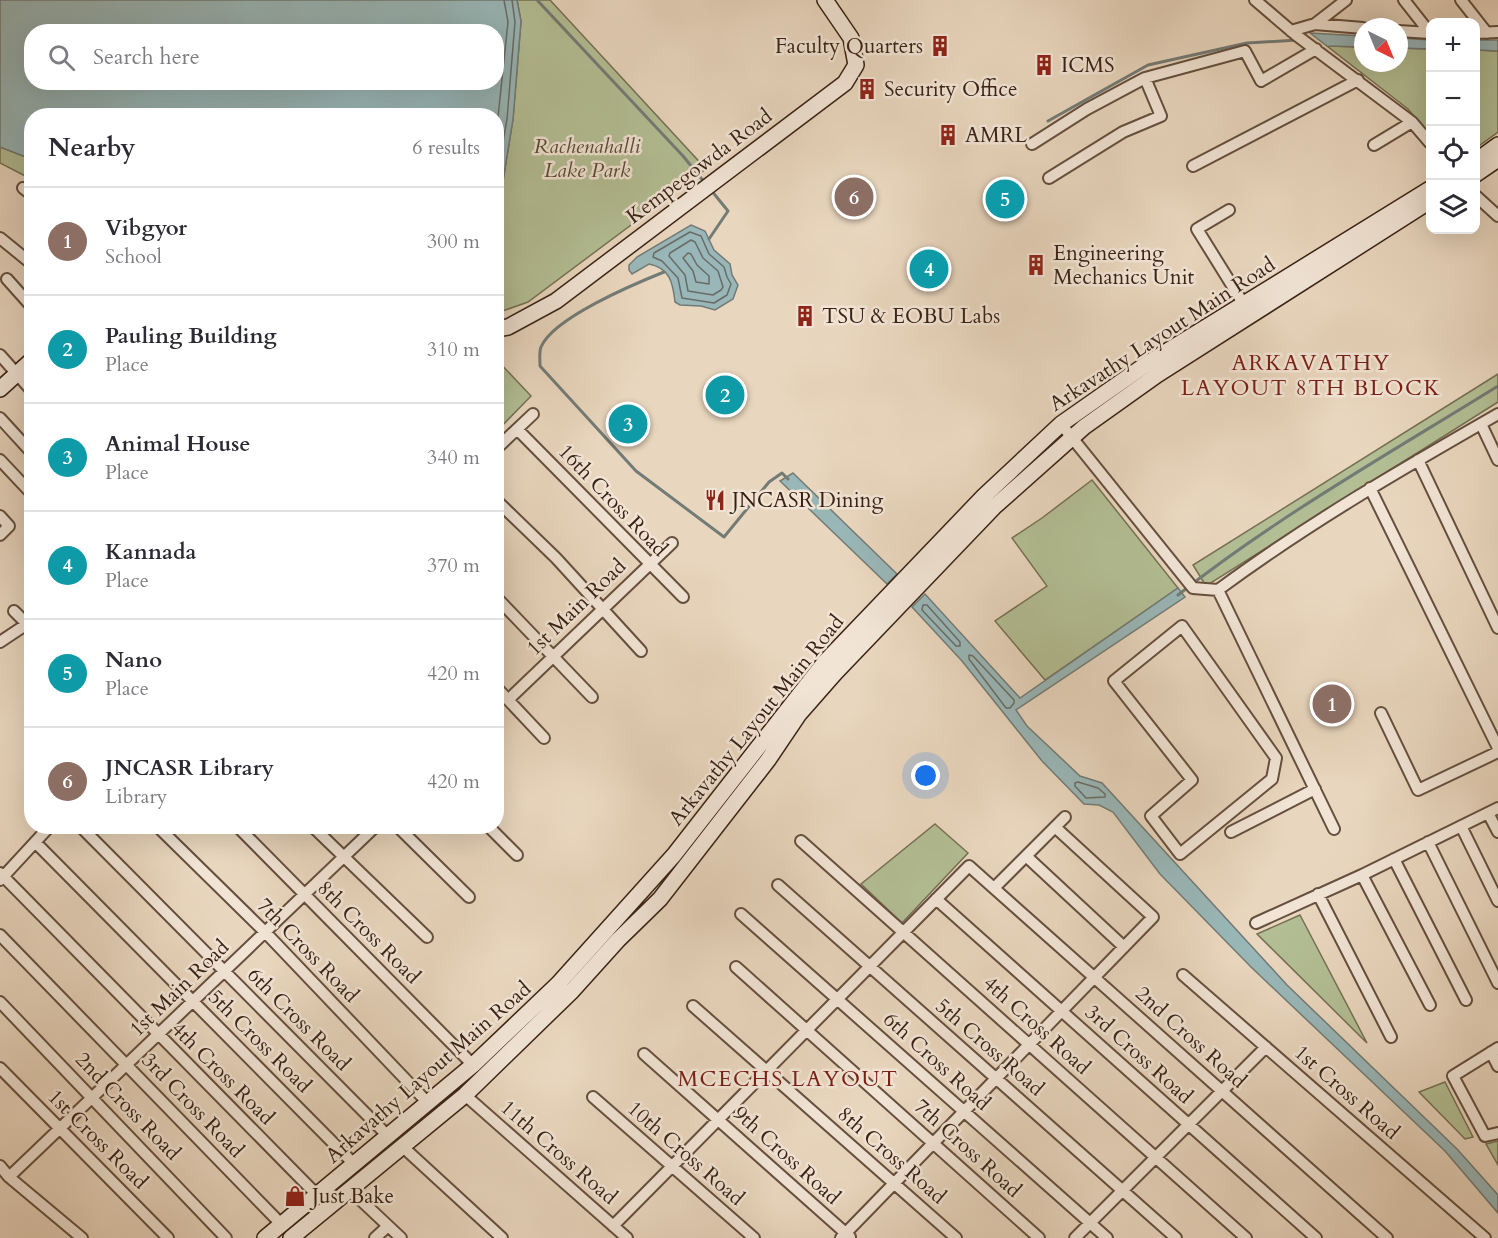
<!DOCTYPE html>
<meta charset="utf-8">
<style>
body{margin:0;font-family:Cardo,serif;background:#f2f2f3;color:#2b2b33}
.controls{position:absolute;right:18px;top:18px;display:grid;overflow:hidden;border-radius:12px;box-shadow:0 6px 24px #0002}
.controls button{width:54px;height:54px;display:grid;place-items:center;padding:0;border:0;border-bottom:2px solid #e1e1e2;background:#fff;color:#2b2b33;font:30px sans-serif}
.compass{position:absolute;left:1354px;top:18px;width:54px;height:54px;border-radius:50%;background:#fff;box-shadow:0 6px 24px #0002;rotate:137deg}
.you{position:absolute;left:926px;top:776px;width:21px;height:21px;margin:-15px;border:4px solid #fff;border-radius:50%;background:#1a73e8;box-shadow:0 0 0 9px #1a73e833}
.badge{display:grid;place-items:center;width:39px;height:39px;border-radius:50%;background:#8f2418;color:#fff;font-size:20px;font-weight:700}
.pin{position:absolute;translate:-50% -50%;border:3px solid #fff;box-shadow:0 2px 6px #0006}
.list{margin:0;padding:0;list-style:none}
h2{display:flex;justify-content:space-between;align-items:center;height:78px;margin:0;padding:0 24px;font-size:26px}
h2 small{font-size:20px;font-weight:400;color:#7c7c81}
.list li{display:grid;grid-template-columns:39px 1fr auto;gap:18px;align-items:center;box-sizing:border-box;height:108px;padding:0 24px;border-top:2px solid #e1e1e2}
.list b{display:block;font-size:22px;white-space:nowrap}
.list p{margin:0;font-size:20px;white-space:nowrap;color:#7c7c81}
.list em{font-size:20px;font-style:normal;color:#7c7c81}
.icon{flex:none;width:33px;height:33px;fill:none;stroke:currentColor;stroke-width:2;stroke-linecap:round;stroke-linejoin:round}
.map{position:relative;flex:none;width:1498px;height:1238px;overflow:hidden}
.search{position:absolute;background:#fff;box-shadow:0 6px 24px #0002;left:24px;top:24px;width:480px;height:66px;display:flex;align-items:center;gap:15px;box-sizing:border-box;padding:0 21px;border-radius:24px;color:#7c7c81;font-size:22px}
.panel{position:absolute;background:#fff;box-shadow:0 6px 24px #0002;left:24px;top:108px;width:480px;height:726px;border-radius:24px}
.map>svg:first-child{display:block}
</style>
<div class="map">
<svg width="1498" height="1238" viewBox="0 0 1498 1238">
<rect width="100%" height="100%" fill="#e9d6be"/>
<filter id="stains"><feTurbulence type="fractalNoise" baseFrequency=".00333" numOctaves="4"/><feColorMatrix values="0 0 0 0 .2 0 0 0 0 .09 0 0 0 0 .02 0 0 0 .5 -.17"/></filter>
<radialGradient id="worn" r=".72"><stop offset=".6" stop-color="#630" stop-opacity="0"/><stop offset="1" stop-color="#630" stop-opacity=".3"/></radialGradient>
<path fill="#b3be94" stroke="#767054" stroke-width="1.5" d="M517,0H550L706,169L528,302L497,313V218L513,119L521,21Z
M1327,46L1363,47V63H1399V48L1430,49V135L1408,109Z
M1476,50L1498,51V132L1476,148Z
M0,147L31,159V179L0,163Z
M497,360L531,396L497,431Z
M1498,374V402L1206,586L1193,565Z
M1092,480L1178,588L1045,680L995,621L1047,586L1012,538L1042,518Z
M935,824L968,853L902,923L861,884Z
M1300,915L1367,1043L1257,934Z
M1445,1082L1473,1137L1465,1139L1419,1092Z
M1498,1141V1165L1486,1144Z"/>
<path fill="#99b7b8" stroke="#737b76" stroke-width="1.5" fill-rule="evenodd" d="M0,0H517L521,21L513,119L497,218L496,116H32L31,159L0,147ZM32,32H496V82H32Z
M1310,33L1363,36V47L1327,46Z
M1399,38L1430,40V49L1399,48Z
M1476,40H1498V51L1476,50Z
M691,225L705,231L714,250L730,264L732,275L738,285L733,299L715,310L701,306L680,305L675,302C673,283 670,268 649,264L632,274L629,270V265L637,257Z
M793,473L897,574L887,584L780,481Z
M1178,588L1185,597L1016,710L1027,726L1080,776L1102,783L1287,985L1457,1149L1498,1195V1213L1445,1151L1251,967L1160,874L1113,812L1099,805L1084,804L1042,761L962,661L912,607L925,594L1020,698Z"/>
<g fill="none" stroke-linecap="round" stroke-linejoin="round">
<path stroke="#696c66" stroke-width="1.5" d="M496,136L508,22L504,0
M496,181L507,119L515,22L512,0
M690,232L701,236L709,254L724,267L727,277L731,284L727,295L714,303L682,298L678,278L662,261L653,257L654,253Z
M691,240L695,242L703,258L718,271L723,287L721,290L713,295L688,291L685,275L669,256L670,253Z
M688,253L691,254L697,265L709,276V284L696,282L693,271L683,258Z
M923,605H927L960,642V646H956L922,610Z
M969,655L973,656L1014,700V703L1010,708H1006L969,659Z
M1078,782L1098,788L1105,794V797L1086,798L1075,786V783Z"/>
<path stroke="#737b76" stroke-width="3" d="M537,0L683,156L705,183
M1048,121L1148,65L1247,43L1298,40
M709,239L728,211L711,190
M664,272C634,284 553,318 541,347C539,352 540,360 540,366L636,471L724,537L769,482L782,473L788,479
M1178,595C1278,516 1390,453 1498,386"/>
<defs>
<path id="street" d="M1255,0L1296,35L1412,122L1430,143
M1404,0L1430,33
M1461,0L1487,33
M1315,24L1346,0
M1291,31L1315,24L1363,28
M1399,31L1430,33
M1476,33L1498,32
M1032,144L1087,109L1145,78L1245,51L1261,81L1316,49
M1374,145L1412,122
M1193,166L1358,80
M1049,178L1123,132L1161,116L1145,78
M23,188L32,195
M1476,196L1498,216
M1229,210L1197,229L1243,303
M0,238L32,264
M7,279L32,307
M0,355L32,391
M0,418L32,453
M1061,424L1193,588L1218,590C1307,524 1402,469 1498,414
M1481,424L1498,460
M517,429L683,597
M496,449L533,414
M0,460L32,494
M1418,460L1498,628
M1370,488L1498,748
M496,500L556,558L641,651
M0,516L9,526L0,535
M1218,590L1334,829
M496,597L592,697
M14,611L31,628
M1182,626L1276,758L1272,779L1180,854L1151,816L1192,780L1114,681Z
M0,642L27,624
M496,687L544,738
M508,700L672,543
M1381,713L1418,790L1498,752
M1488,813L1498,832
M80,826L389,1137
M157,826L265,932L428,1103
M237,826L473,1065
M312,826L427,937
M397,826L469,897
M488,826L517,855
M1461,826L1498,901
M1231,832L1315,789
M801,841L1246,1238
M35,842L355,1165
M1428,842L1498,983
M1026,856L1124,947
M1394,859L1466,1000
M0,873L318,1196
M1362,875L1430,1005
M0,880L50,826
M778,885L1176,1238
M994,888L1065,817
M1318,894L1391,1037
M936,899L1316,1238
M741,914L1107,1238
M1256,923L1362,875L1498,808
M0,935L282,1225
M736,967L1039,1238
M1183,975L1485,1238
M0,1002L226,1238
M693,1006L956,1238
M1498,1048L1453,1076L1485,1136L1498,1133
M1491,1052L1498,1066
M644,1054L850,1237
M0,1068L168,1238
M465,1095L627,1238
M593,1097L754,1238
M403,1147L502,1238
M0,1166L9,1177L82,1238
M9,1177L376,826
M350,1190L401,1238
M613,1226L969,866L1387,1238
M375,1238L388,1226
M841,1238L1153,917L1055,827
M1075,1238L1266,1047"/>
<path id="secondary" d="M1476,161L1498,145
M1476,174L1498,159
M496,329L508,327L556,301L845,83L856,65L851,38L825,0
M0,389L32,360
M265,1238L473,1065L558,984L674,855L824,663L984,496L1061,424L1148,363L1430,189
M291,1238L465,1095L572,991L618,940L660,899L768,760L799,714L835,673L994,507L1084,427L1157,375L1430,201"/>
</defs>
<use href="#street" stroke="#654f3e" stroke-width="14"/>
<use href="#secondary" stroke="#392214" stroke-width="18"/>
<use href="#street" stroke="#f1e4d5" stroke-width="10"/>
<use href="#secondary" stroke="#f1e4d5" stroke-width="15"/>
</g>
<defs>
<symbol id="building-bare" viewBox="-9 -9 18 18"><path d="M-4-6H4V6H1V3H-1V6H-4ZM-2.5-4.3h1.7v1.8h-1.7ZM.8-4.3h1.7v1.8H.8ZM-2.5-1h1.7V.8h-1.7ZM.8-1h1.7V.8H.8Z" fill="#8f2418" stroke="#f1e4d5" stroke-width="2.5" paint-order="stroke"/></symbol>
<symbol id="restaurant-bare" viewBox="-9 -9 18 18"><path d="M-5-6h1v4h1v-4h1v4h1v-4h1v5L-1.5 .5V6h-2V.5L-5-1ZM5-6V6H3V1.5H1.5Q1.5-4 5-6Z" fill="#8f2418" stroke="#f1e4d5" stroke-width="2.5" paint-order="stroke"/></symbol>
<symbol id="shop-bare" viewBox="-9 -9 18 18"><path d="M-5-2.5h2.3a2.7 3.5 0 0 1 5.4 0H5L5.5 6h-11ZM-1.5-2.5h3a1.5 2.3 0 0 0-3 0Z" fill="#8f2418" stroke="#f1e4d5" stroke-width="2.5" paint-order="stroke"/></symbol>
</defs>
<g fill-rule="evenodd">
<use href="#building-bare" x="925" y="31" width="30" height="30"/>
<use href="#building-bare" x="1029" y="50" width="30" height="30"/>
<use href="#building-bare" x="852" y="74" width="30" height="30"/>
<use href="#building-bare" x="933" y="120" width="30" height="30"/>
<use href="#building-bare" x="1021" y="250" width="30" height="30"/>
<use href="#building-bare" x="790" y="301" width="30" height="30"/>
<use href="#restaurant-bare" x="700" y="485" width="30" height="30"/>
<use href="#shop-bare" x="280" y="1181" width="30" height="30"/>
</g>
<g text-anchor="middle" stroke-width="5" stroke-linejoin="round" paint-order="stroke">
<g font-size="21" fill="#392214" stroke="#f1e4d5" text-anchor="start">
<text x="923" y="53" text-anchor="end">Faculty Quarters</text>
<text x="1061" y="72">ICMS</text>
<text x="884" y="96">Security Office</text>
<text x="965" y="142">AMRL</text>
<text x="1053" y="260">Engineering<tspan x="1053" dy="24">Mechanics Unit</tspan></text>
<text x="822" y="323">TSU &amp; EOBU Labs</text>
<text x="732" y="507">JNCASR Dining</text>
<text x="312" y="1203">Just Bake</text>
</g>
<g font-size="21" font-style="italic" fill="#584934" stroke="#f1e4d5">
<text x="587" y="153">Rachenahalli<tspan x="587" dy="24">Lake Park</tspan></text>
</g>
<g font-size="21" fill="#392214" stroke="#f1e4d5">
<text transform="translate(699 166) rotate(-37)" y="7">Kempegowda Road</text>
<text transform="translate(1162 334) rotate(-33)" y="7">Arkavathy Layout Main Road</text>
<text transform="translate(613 500) rotate(46)" y="7">16th Cross Road</text>
<text transform="translate(576 607) rotate(-44)" y="7">1st Main Road</text>
<text transform="translate(756 720) rotate(-51)" y="7">Arkavathy Layout Main Road</text>
<text transform="translate(369 932) rotate(45)" y="7">8th Cross Road</text>
<text transform="translate(308 950) rotate(46)" y="7">7th Cross Road</text>
<text transform="translate(179 988) rotate(-44)" y="7">1st Main Road</text>
<text transform="translate(299 1019) rotate(45)" y="7">6th Cross Road</text>
<text transform="translate(1037 1025) rotate(42)" y="7">4th Cross Road</text>
<text transform="translate(1191 1037) rotate(42)" y="7">2nd Cross Road</text>
<text transform="translate(260 1041) rotate(45)" y="7">5th Cross Road</text>
<text transform="translate(990 1047) rotate(41)" y="7">5th Cross Road</text>
<text transform="translate(1139 1054) rotate(42)" y="7">3rd Cross Road</text>
<text transform="translate(937 1061) rotate(42)" y="7">6th Cross Road</text>
<text transform="translate(428 1072) rotate(-41)" y="7">Arkavathy Layout Main Road</text>
<text transform="translate(223 1073) rotate(45)" y="7">4th Cross Road</text>
<text transform="translate(1347 1092) rotate(41)" y="7">1st Cross Road</text>
<text transform="translate(193 1105) rotate(46)" y="7">3rd Cross Road</text>
<text transform="translate(128 1106) rotate(46)" y="7">2nd Cross Road</text>
<text transform="translate(98 1139) rotate(45)" y="7">1st Cross Road</text>
<text transform="translate(968 1148) rotate(42)" y="7">7th Cross Road</text>
<text transform="translate(559 1152) rotate(41)" y="7">11th Cross Road</text>
<text transform="translate(686 1153) rotate(41)" y="7">10th Cross Road</text>
<text transform="translate(787 1155) rotate(42)" y="7">9th Cross Road</text>
<text transform="translate(892 1155) rotate(41)" y="7">8th Cross Road</text>
</g>
<g font-size="22" letter-spacing="1.5" fill="#7a1f14" stroke="#f1e4d5">
<text x="1311" y="370">ARKAVATHY<tspan x="1311" dy="25">LAYOUT 8TH BLOCK</tspan></text>
<text x="788" y="1086">MCECHS LAYOUT</text>
</g>
</g>
<rect width="100%" height="100%" filter="url(#stains)"/>
<rect width="100%" height="100%" fill="url(#worn)"/>
</svg>
<div class="controls">
<button>+</button>
<button>−</button>
<button><svg class="icon" aria-label="locate" viewBox="0 0 24 24"><circle cx="12" cy="12" r="6"/><path d="M12 2v4M12 18v4M2 12h4M18 12h4"/></svg></button>
<button><svg class="icon" aria-label="layers" viewBox="0 0 24 24"><path d="M12 4l9 5-9 5-9-5zM3 14l9 5 9-5"/></svg></button>
</div>
<svg class="compass" viewBox="-18 -18 36 36"><path d="M0-13l5 13h-10z" fill="#e53935"/><path d="M0 13l5-13h-10z" fill="#7c7c81"/></svg>
<div class="you"></div>
<div class="pin badge" style="left:1332px;top:704px;background:#8d6e63">1</div>
<div class="pin badge" style="left:725px;top:395px;background:#0f9aa8">2</div>
<div class="pin badge" style="left:628px;top:424px;background:#0f9aa8">3</div>
<div class="pin badge" style="left:929px;top:269px;background:#0f9aa8">4</div>
<div class="pin badge" style="left:1005px;top:199px;background:#0f9aa8">5</div>
<div class="pin badge" style="left:854px;top:197px;background:#8d6e63">6</div>
<div class="search"><svg class="icon" aria-label="search" viewBox="0 0 24 24"><circle cx="10" cy="10" r="6"/><path d="M15 15l6 6"/></svg>Search here</div>
<section class="panel">
<h2>Nearby<small>6 results</small></h2>
<ul class="list">
<li><span class="badge" style="background:#8d6e63">1</span><div><b>Vibgyor</b><p>School</p></div><em>300 m</em></li>
<li><span class="badge" style="background:#0f9aa8">2</span><div><b>Pauling Building</b><p>Place</p></div><em>310 m</em></li>
<li><span class="badge" style="background:#0f9aa8">3</span><div><b>Animal House</b><p>Place</p></div><em>340 m</em></li>
<li><span class="badge" style="background:#0f9aa8">4</span><div><b>Kannada</b><p>Place</p></div><em>370 m</em></li>
<li><span class="badge" style="background:#0f9aa8">5</span><div><b>Nano</b><p>Place</p></div><em>420 m</em></li>
<li><span class="badge" style="background:#8d6e63">6</span><div><b>JNCASR Library</b><p>Library</p></div><em>420 m</em></li>
</ul>
</section>
</div>
